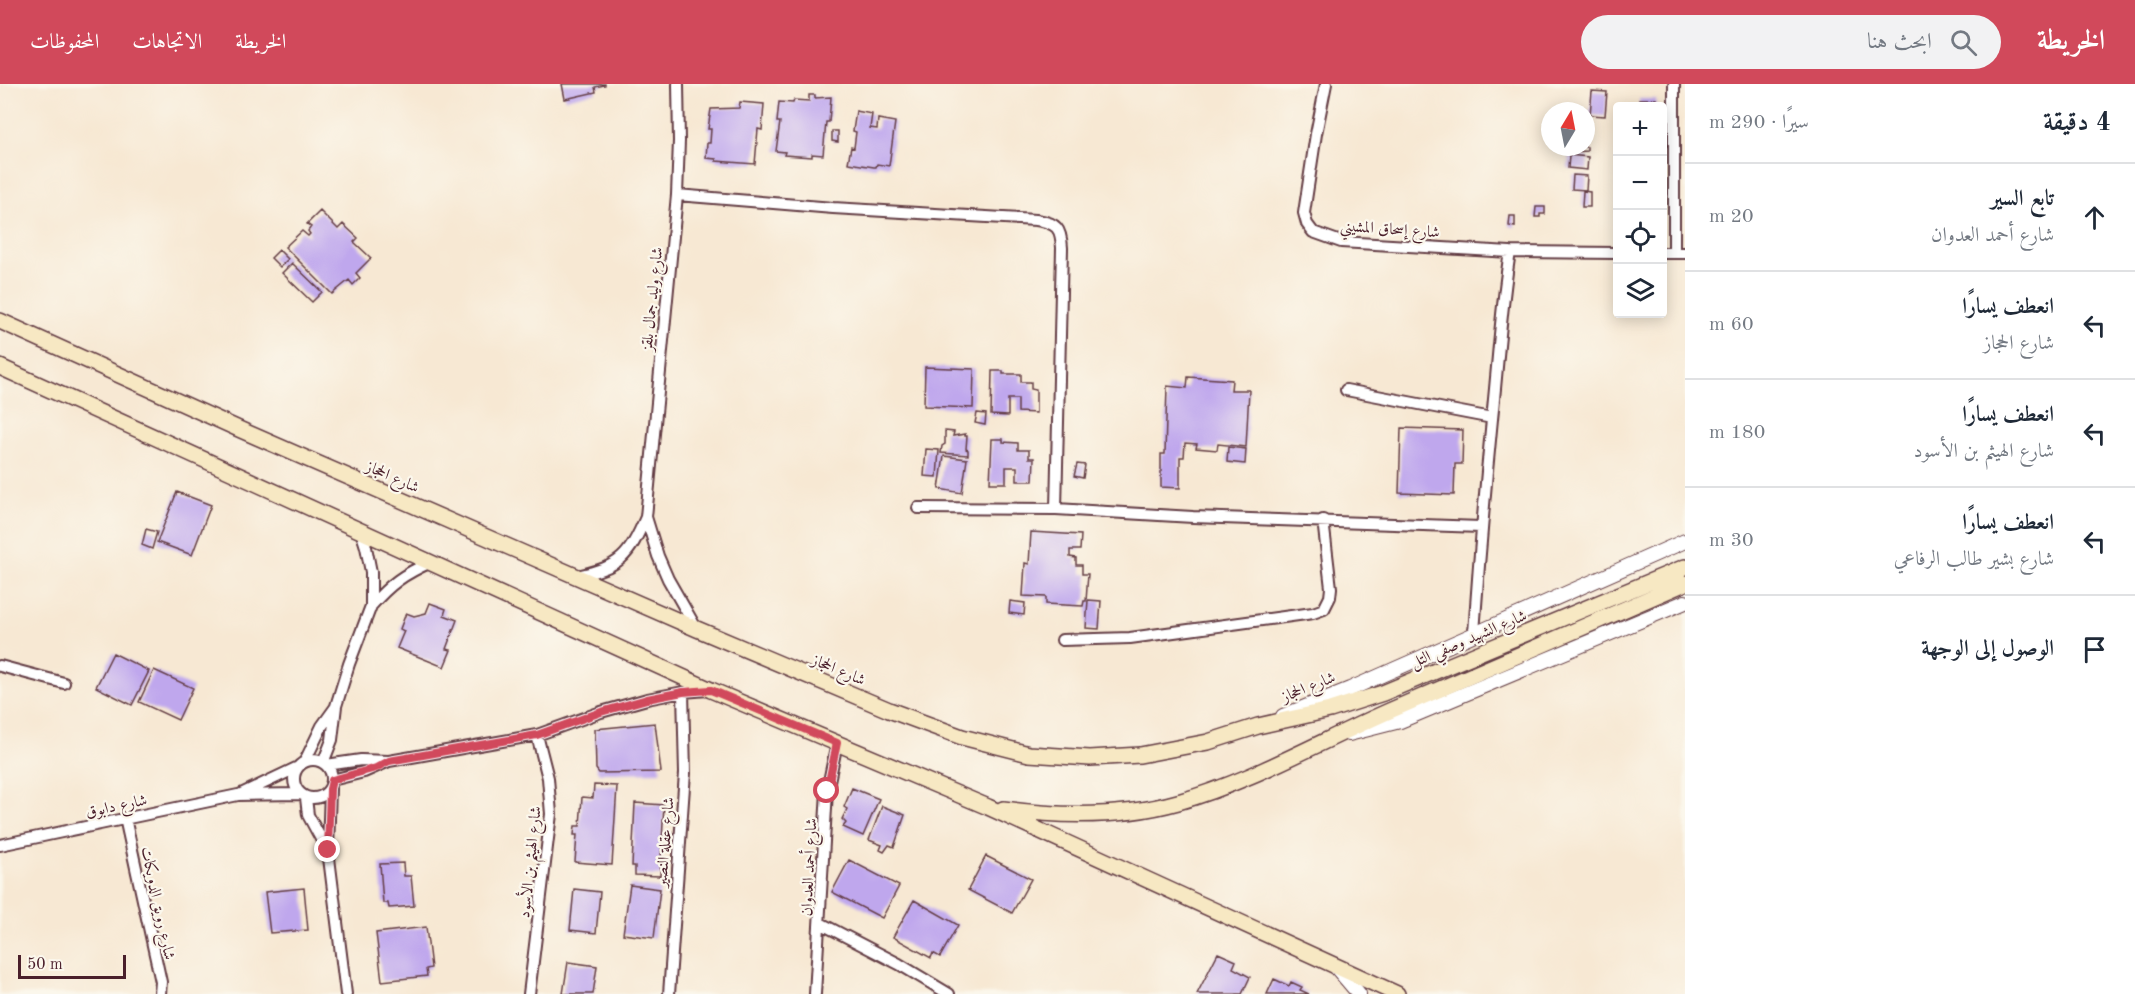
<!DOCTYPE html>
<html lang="ar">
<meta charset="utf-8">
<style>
body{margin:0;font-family:"Old Standard TT",Amiri,serif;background:#f2f2f3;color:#1f2937;direction:rtl}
.controls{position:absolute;right:18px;top:18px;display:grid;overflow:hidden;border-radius:6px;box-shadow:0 3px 15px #0003}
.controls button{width:54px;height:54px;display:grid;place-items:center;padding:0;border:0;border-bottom:2px solid #e0e1e3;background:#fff;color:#1f2937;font:30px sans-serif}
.compass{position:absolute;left:1541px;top:18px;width:54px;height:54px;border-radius:50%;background:#fff;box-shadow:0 3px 15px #0003;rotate:10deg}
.scale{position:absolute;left:18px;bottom:15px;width:108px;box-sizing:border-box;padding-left:6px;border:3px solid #4a1f2b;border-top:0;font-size:16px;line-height:21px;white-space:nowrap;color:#4a1f2b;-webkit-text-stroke:4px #fbf7ec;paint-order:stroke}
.stop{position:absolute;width:18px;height:18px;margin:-14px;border:4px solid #d1495b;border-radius:50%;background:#fff}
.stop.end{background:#d1495b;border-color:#fff;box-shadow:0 2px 6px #0008}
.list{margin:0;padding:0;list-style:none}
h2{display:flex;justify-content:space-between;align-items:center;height:78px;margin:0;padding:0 24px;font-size:26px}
h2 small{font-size:20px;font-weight:400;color:#747a83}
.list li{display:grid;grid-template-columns:39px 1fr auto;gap:18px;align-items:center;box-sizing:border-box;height:108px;padding:0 24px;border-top:2px solid #e0e1e3}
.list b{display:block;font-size:22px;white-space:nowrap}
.list p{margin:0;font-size:20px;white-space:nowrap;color:#747a83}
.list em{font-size:20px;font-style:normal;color:#747a83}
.icon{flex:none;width:33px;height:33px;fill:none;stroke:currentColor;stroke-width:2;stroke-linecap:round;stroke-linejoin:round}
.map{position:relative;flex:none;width:1685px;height:910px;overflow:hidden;direction:ltr}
header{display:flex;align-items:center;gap:36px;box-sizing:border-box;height:84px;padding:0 30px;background:#d1495b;color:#fff}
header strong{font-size:28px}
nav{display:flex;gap:33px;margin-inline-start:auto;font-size:21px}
.search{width:420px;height:54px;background:#f2f2f3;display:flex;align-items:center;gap:15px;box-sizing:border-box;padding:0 21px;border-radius:33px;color:#747a83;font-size:22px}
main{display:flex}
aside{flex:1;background:#fff}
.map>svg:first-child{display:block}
</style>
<header>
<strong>الخريطة</strong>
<div class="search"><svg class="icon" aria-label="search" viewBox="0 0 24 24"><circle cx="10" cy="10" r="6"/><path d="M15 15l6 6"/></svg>ابحث هنا</div>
<nav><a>الخريطة</a><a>الاتجاهات</a><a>المحفوظات</a></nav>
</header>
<main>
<aside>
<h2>4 دقيقة<small>سيرًا · 290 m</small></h2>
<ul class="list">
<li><svg class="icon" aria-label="ahead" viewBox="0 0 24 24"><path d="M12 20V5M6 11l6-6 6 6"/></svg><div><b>تابع السير</b><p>شارع أحمد العدوان</p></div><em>20 m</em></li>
<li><svg class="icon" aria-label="left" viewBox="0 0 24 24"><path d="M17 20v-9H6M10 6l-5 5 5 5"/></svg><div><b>انعطف يسارًا</b><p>شارع الحجاز</p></div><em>60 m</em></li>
<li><svg class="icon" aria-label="left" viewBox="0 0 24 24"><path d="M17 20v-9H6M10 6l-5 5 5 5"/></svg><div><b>انعطف يسارًا</b><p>شارع الهيثم بن الأسود</p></div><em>180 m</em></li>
<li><svg class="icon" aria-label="left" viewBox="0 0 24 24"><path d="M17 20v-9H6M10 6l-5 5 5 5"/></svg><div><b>انعطف يسارًا</b><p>شارع بشير طالب الرفاعي</p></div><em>30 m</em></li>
<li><svg class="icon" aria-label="arrive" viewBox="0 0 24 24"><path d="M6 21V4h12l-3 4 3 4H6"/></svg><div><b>الوصول إلى الوجهة</b></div></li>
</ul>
</aside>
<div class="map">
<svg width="1685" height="910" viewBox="0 0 1685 910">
<rect width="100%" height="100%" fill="#fbf7ec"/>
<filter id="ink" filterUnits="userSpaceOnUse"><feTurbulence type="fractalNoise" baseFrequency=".0167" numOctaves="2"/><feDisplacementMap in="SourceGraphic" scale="12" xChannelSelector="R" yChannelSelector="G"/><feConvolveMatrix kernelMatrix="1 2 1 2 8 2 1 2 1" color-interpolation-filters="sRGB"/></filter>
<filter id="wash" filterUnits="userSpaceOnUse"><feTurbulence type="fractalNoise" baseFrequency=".008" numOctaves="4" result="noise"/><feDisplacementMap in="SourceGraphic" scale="24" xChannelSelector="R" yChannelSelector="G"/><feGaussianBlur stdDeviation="1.35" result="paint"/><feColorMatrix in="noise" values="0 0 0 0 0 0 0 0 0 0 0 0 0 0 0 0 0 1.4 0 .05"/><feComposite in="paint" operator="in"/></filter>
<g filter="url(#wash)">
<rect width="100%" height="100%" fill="#f7e8d3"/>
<g id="blocks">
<path fill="#bfa7ed" d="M562,0H605V1L595,3L596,8L565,15Z
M1592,7L1607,8L1605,32L1590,31Z
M809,11H815V14L831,13L829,38H826L823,71L812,70V73L784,71L785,68L776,67L780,38H777L779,18L793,19L794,16L809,17Z
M1639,15H1656V22H1640Z
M740,18L764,20L762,46L758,45L755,80L716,77V75L706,74L707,59H710L711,45H708L711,25L739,24Z
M856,27L872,30L870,44L877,45L878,35L895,38L889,82L877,80L876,83H874L848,79L851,63L854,64L856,48L853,47Z
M832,47H838V58L832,57Z
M1573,63H1587V67L1573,68Z
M1569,71L1588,73L1587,86L1568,84Z
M1573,91L1587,92L1586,106L1572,105Z
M1583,107L1590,108V123H1582Z
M1536,123H1545V130H1540V133H1535Z
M320,127L338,145L343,140L358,154L354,158L371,174L356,189L360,194L353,201L349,196L332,210L285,163L302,147L308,152L310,150L308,147L311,143L307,140Z
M1510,132H1515V143L1509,142Z
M279,166L288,175L280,183L271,174Z
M292,179L322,208L312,218L282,189Z
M925,283L974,285L973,324L924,322Z
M992,287H1003V290H1021V298H1031V305L1036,306V329L1018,328V315H1008V332L991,331Z
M1188,293L1232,296L1231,306H1249L1246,363L1218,360L1217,366L1196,364L1197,360L1185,359L1184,373H1180V404L1161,403V370H1165L1167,302L1187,304Z
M977,329L986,330L985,341L975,339Z
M1401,344L1463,346L1462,380H1455L1454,411L1399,409Z
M945,347L954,348L953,352L965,350V352H967L966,365L968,366V371L941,369L942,362L945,360Z
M992,355H1003V358L1018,359V366H1029V374H1034L1033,397H1017V383H1006V399H990Z
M1228,363L1246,365L1245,380L1227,378Z
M926,365L939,366L937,393L924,392Z
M944,372L967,375L962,409L939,405Z
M1077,380L1085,381L1083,394L1074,392Z
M177,408L211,421L192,471L157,458Z
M146,445L157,448L152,465L142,461Z
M1031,448L1081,451L1080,466H1070V473L1076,474V481H1082V490H1088L1086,517H1084L1083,522L1046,520V513L1023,512L1025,479L1029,480Z
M1088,516L1101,517L1099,545L1086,544Z
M1010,517L1025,519L1024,531L1009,529Z
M430,519L446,525L444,531L457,536L446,565L451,566L444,583L397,564L404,547L400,545L406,529L414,532L426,529Z
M113,569L149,587L132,621L96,603Z
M154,586L193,604L178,636L139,618Z
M655,639L661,688L599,689L596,685L595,645Z
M594,701L617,702L612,781L575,778L577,751H574L575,742H580L582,713L593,714Z
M852,704L879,715L863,752L843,743L846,739L842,735L847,725L844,723Z
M635,719L664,721L660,792L635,791V782H632Z
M882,722L905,731L894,763L889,761L884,768L880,766L882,761L869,756Z
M986,772L1031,795L1012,829L968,806Z
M849,776L899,802L882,834L832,808Z
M403,779L404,792H411L414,822L389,824L388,819H383L380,780Z
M630,801L660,805L654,854L623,850Z
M304,804L308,846L270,849L265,808Z
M574,805L600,808L596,849L570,846Z
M914,816L958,841L940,873L933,869L931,874L893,853Z
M426,843L431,884L426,885L427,892L382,897L376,849Z
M1218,869L1236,877L1233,884L1250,893L1242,910H1197Z
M568,878L597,882L593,910H563Z
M1274,895L1289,902L1291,898L1302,903L1300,906L1309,910H1267Z"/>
</g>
</g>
<g filter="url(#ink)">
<use href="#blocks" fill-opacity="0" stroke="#643d44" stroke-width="1.5"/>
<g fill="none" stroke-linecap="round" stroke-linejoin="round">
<defs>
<path id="minor" d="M1326,0L1316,50L1304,129L1307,140L1313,148L1341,158L1510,168L1618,169
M1674,0V169
M677,111L833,124L1036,136C1057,139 1061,144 1062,164L1056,425
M1662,169H1685
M1346,306L1492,334
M918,424L1056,425L1193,433L1481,443
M646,433L658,472L668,495L696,544
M577,492C621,482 628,474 646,433L677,111L679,57L678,0
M371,522C390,500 404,490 431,478
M1474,549C1479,477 1485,406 1492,335C1498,279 1501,223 1510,168
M1062,556L1130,554L1313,529L1324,525L1330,513L1331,504L1323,436
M0,582L64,599
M294 695a19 19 0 1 1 38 0a19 19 0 1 1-38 0Z
M305,677L322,642L335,624
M323,679L332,656L336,622L349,580L371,522V488L366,463L361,447
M326,681L361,676L389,677L537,651L601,628L647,615L683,608L708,606
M332,696L364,688L389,677
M330,705L328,766L346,910
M241,710L296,684
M306,714L308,731L327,766
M125,734L161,898L160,910
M0,761L238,711L300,710
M820,839L899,880L949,910
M529,910L551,730L548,694L537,651
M669,910L685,689L683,608
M815,910L827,707L837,659"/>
<path id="tertiary" d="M1283,632L1350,605L1685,457
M1349,650L1400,637L1685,518
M1336,883L1359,910"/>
<path id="secondary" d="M0,237L241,346L697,545L889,626L962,653L1029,670L1090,674L1140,671L1208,658L1258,642L1330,626L1383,609L1685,483
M0,283L711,606L988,723L1397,910
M1003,725C1061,733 1121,734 1178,718C1253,697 1322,656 1394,625C1491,582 1588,542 1685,499"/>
</defs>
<use href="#minor" stroke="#643d44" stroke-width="14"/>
<use href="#tertiary" stroke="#643d44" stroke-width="16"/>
<use href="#secondary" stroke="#643d44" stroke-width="18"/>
<use href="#minor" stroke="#fff" stroke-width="10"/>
<use href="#tertiary" stroke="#fff" stroke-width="14"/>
<use href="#secondary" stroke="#f7e8c3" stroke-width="15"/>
</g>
</g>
<g fill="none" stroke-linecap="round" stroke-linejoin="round" filter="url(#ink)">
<path stroke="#d1495b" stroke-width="8" d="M328,766L330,705L332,696L376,684L389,677L537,651L601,628L647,615L683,608L711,606L837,659L827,707"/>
</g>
<g text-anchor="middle" stroke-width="4.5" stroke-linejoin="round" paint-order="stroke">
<g font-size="16" fill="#4a1f2b" stroke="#fbf7ec">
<text transform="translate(1390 144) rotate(4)" y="6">شارع إسحاق المشيني</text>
<text transform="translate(651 215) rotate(-84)" y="6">شارع وليد جمال بلقز</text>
<text transform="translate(393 392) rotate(24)" y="6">شارع الحجاز</text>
<text transform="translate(1468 554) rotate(-23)" y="6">شارع الشهيد وصفي التل</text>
<text transform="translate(839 585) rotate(23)" y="6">شارع الحجاز</text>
<text transform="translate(1308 602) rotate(-22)" y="6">شارع الحجاز</text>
<text transform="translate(116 721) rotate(-12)" y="6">شارع دابوق</text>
<text transform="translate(664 758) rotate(-85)" y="6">شارع عقلة النصير</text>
<text transform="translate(529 778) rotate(-84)" y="6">شارع الهيثم بن الأسود</text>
<text transform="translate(808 783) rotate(-87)" y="6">شارع أحمد العدوان</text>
<text transform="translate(159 819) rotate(78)" y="6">شارع رويق الدويكات</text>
</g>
</g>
</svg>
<div class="controls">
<button>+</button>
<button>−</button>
<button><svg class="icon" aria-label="locate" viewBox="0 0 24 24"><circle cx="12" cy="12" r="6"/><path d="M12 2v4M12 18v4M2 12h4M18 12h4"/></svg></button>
<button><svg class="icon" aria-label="layers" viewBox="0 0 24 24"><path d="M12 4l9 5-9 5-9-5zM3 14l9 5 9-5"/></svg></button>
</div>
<svg class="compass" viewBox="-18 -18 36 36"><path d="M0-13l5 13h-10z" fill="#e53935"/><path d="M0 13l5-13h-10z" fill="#747a83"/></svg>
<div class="scale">50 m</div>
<div class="stop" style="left:827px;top:707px"></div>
<div class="stop end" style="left:328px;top:766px"></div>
</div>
</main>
